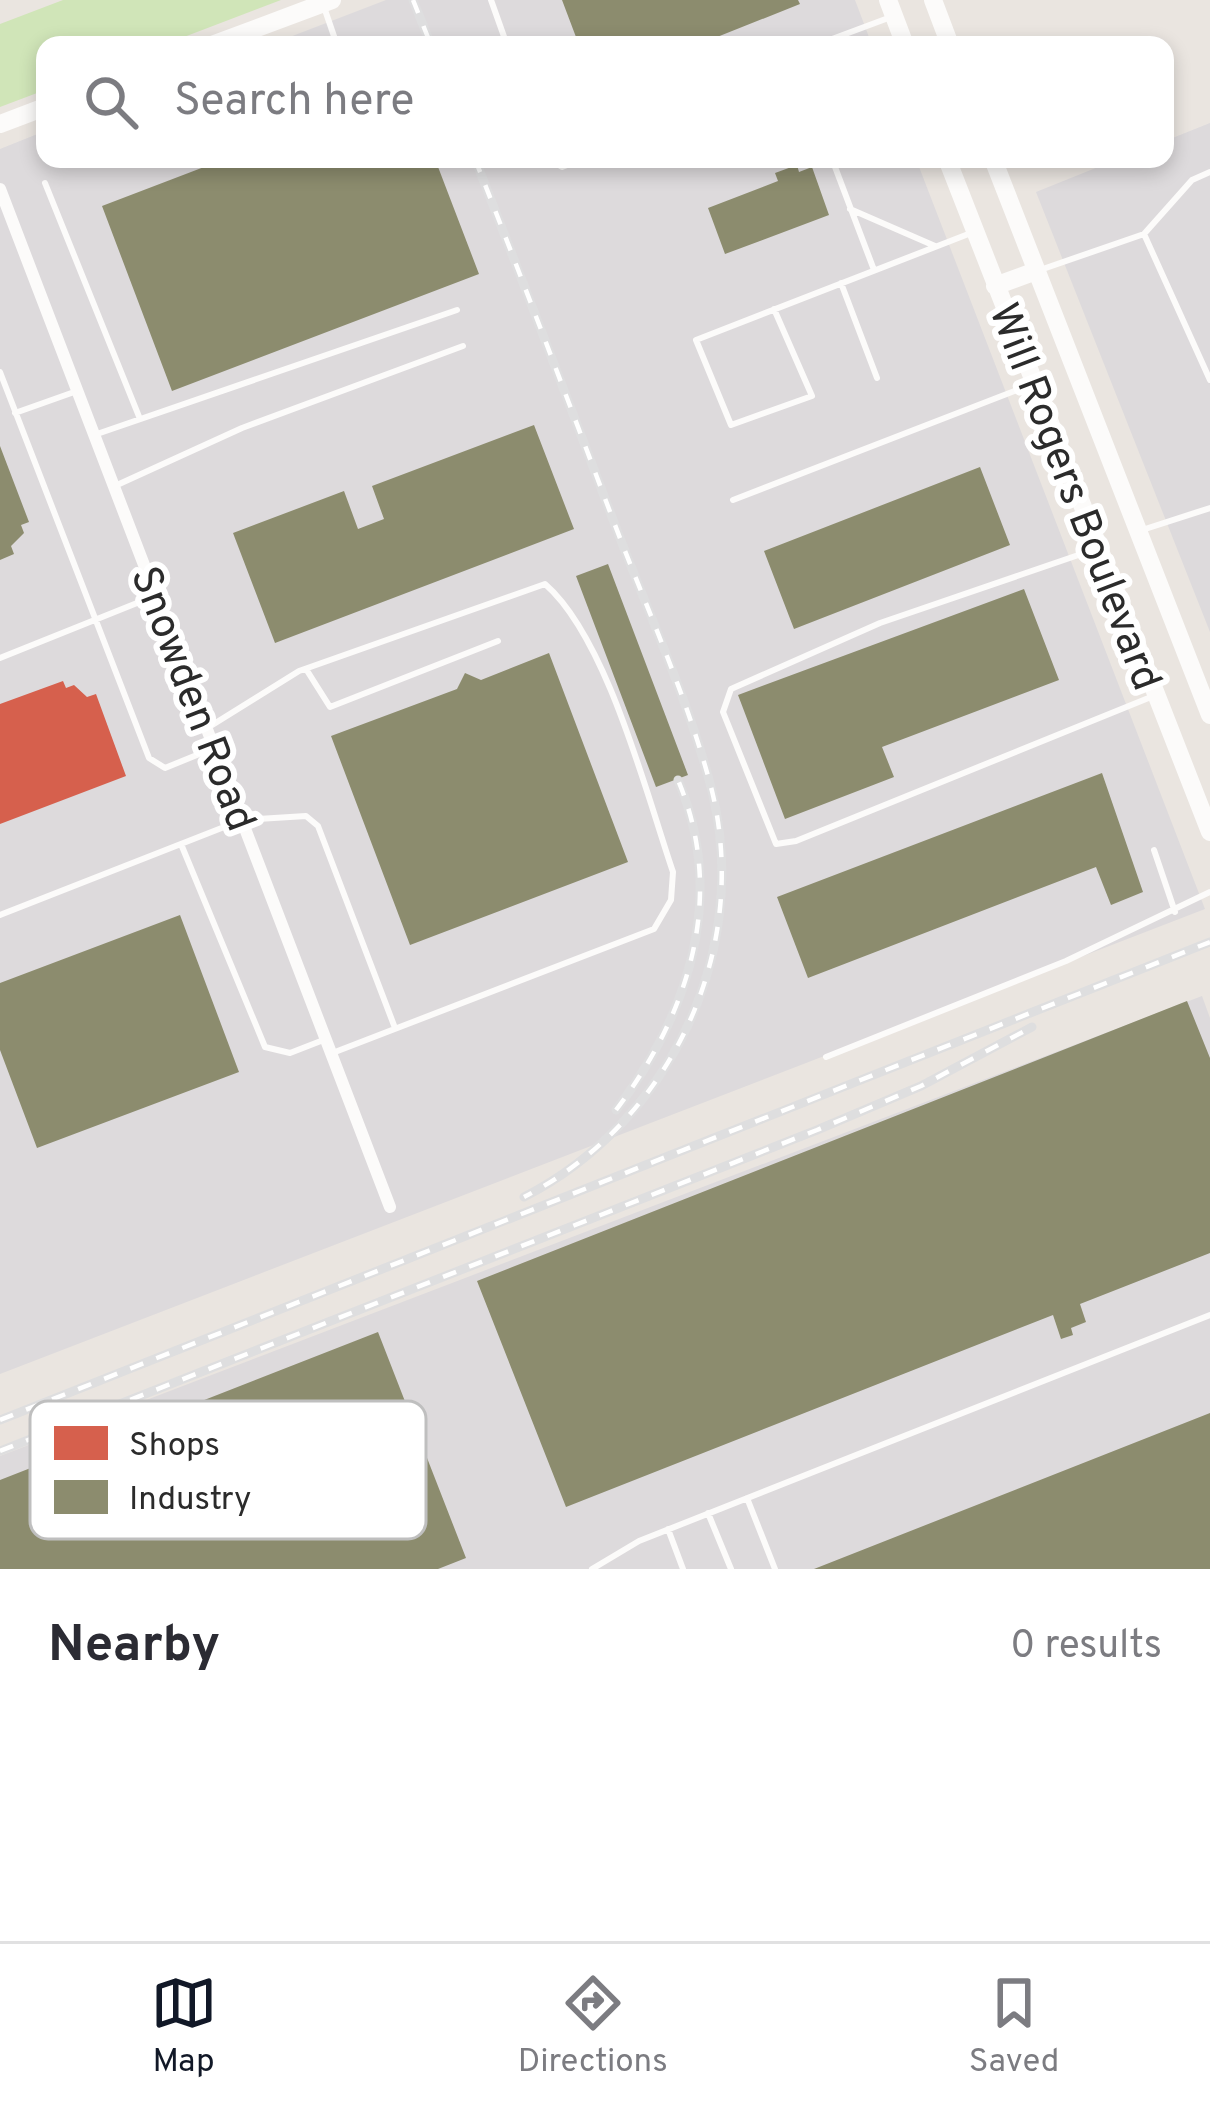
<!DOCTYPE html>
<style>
body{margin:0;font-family:Overpass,sans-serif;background:#f2f2f3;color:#2b2b33}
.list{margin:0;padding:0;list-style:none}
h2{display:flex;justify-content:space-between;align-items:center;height:156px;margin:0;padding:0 48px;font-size:51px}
h2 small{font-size:39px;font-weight:400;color:#7c7c81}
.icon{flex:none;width:66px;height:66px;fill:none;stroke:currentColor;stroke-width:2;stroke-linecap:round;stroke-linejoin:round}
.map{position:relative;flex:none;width:1210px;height:1569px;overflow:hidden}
.search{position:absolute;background:#fff;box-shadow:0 6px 18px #0003;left:36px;right:36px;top:36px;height:132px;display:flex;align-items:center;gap:30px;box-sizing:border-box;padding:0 42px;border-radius:24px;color:#7c7c81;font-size:45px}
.sheet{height:372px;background:#fff}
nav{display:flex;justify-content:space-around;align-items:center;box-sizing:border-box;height:168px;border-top:3px solid #e1e1e2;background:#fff;font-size:33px;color:#7c7c81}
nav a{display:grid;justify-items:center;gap:6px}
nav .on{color:#111827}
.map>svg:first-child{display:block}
</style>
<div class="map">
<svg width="1210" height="1569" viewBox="0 0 1210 1569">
<rect width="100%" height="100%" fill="#eae5e0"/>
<path fill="#dddadc" d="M386,0H855L872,45H269Z
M1210,123V632L1036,192L1118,159H1165V141Z
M45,131V159H916L1205,909L0,1374V149Z
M1202,996L1210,1018V1569H0V1456Z"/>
<path fill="#d0e5b8" d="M63,0H281L163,45H45V90L0,107V24Z"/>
<path fill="#d6604d" d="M63,681L66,688L74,685L87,697L96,694L126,776L0,824V704Z"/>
<path fill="#8c8c6e" d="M562,0H798L800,4L697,45H579Z
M225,159H435L479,274L172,391L102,206Z
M797,165L799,172L812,167L829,215L725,254L708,208L778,181L775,173Z
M534,425L574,529L275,643L233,533L344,491L358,529L384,519L372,486Z
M0,446L29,522L21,525L24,533L11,546L14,554L0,560Z
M980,467L1010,545L794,629L764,551Z
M608,564L688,775L656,787L576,576Z
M1024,589L1059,680L882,747L894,777L785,819L738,695Z
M549,653L628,862L410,945L331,736L457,689L465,673L481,680Z
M1102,773L1143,892L1111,905L1096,867L808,978L777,897Z
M180,915L239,1072L37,1148L0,1050V983Z
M1187,1001L1210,1058V1253L1080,1304L1086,1322L1071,1328L1073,1335L1061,1339L1053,1315L566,1507L477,1281Z
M378,1332L466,1558L438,1569H0V1480Z
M1210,1413V1569H814Z"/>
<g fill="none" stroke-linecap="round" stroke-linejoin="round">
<path stroke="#fcfbfa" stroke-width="6" d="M491,0L507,45
M324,7L337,45
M777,45L789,40L816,44
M816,45L891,17
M549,159L562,167L583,159
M832,159L874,270
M735,163L747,159
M45,183L140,419
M850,209L935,246
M1144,234L1192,180L1210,172
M1040,270L1144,234L1210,380
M841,283L877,378
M774,309L812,396L731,425L696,340L971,233
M0,372L149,758L165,768L214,748
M15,413L77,391
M97,434L457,310
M117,485L242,428L463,346
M733,500L1030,385
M1139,531L1210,508
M1093,550L880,623L731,689L723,712L776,844L796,841L1151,697
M0,658L152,597
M306,669L330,707L498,641
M209,727L299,671L545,584C607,638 646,793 673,872L671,900L654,929L335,1052
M181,844L265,1047L290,1053L326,1039
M1154,850L1175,912
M0,915L242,820L306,816L318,826L395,1028
M826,1057L1066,961L1210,892
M747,1498L775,1569
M708,1513L731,1569
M668,1529L683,1569
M592,1569L639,1541L1210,1315"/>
<path stroke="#fcfbfa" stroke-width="12" d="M0,189L390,1207"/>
<path stroke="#fcfbfa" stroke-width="18" d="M888,0L905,45
M933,0L950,45
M212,45L332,0
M0,124L45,107
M947,159L1210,832
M993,159L1210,715
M995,286L1036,271"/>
<defs>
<path id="rail" d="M413,0L431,45
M475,159C523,281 569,403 615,525C648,612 689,701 712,791C751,952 670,1122 524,1197
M616,1110C689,1014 727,896 678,780
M0,1420L1210,942
M0,1451L817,1130L921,1086L1032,1027"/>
</defs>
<use href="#rail" stroke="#dededf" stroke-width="9"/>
<use href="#rail" stroke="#fff" stroke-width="4.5" stroke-dasharray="14" stroke-linecap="butt"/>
</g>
<g text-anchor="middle" stroke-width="12" stroke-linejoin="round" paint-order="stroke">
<g font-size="42" fill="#2b2b2b" stroke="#fff">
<text transform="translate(1077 496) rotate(69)" y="15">Will Rogers Boulevard</text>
<text transform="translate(195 698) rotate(69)" y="15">Snowden Road</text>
</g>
</g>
<rect x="30" y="1401" width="396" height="138" rx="18" fill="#fff" stroke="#bfbfbf" stroke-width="3"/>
<rect x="54" y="1426" width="54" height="34" fill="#d6604d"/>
<rect x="54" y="1480" width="54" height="34" fill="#8c8c6e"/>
<g font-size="33" fill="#2b2b2b">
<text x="129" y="1455">Shops</text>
<text x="129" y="1509">Industry</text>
</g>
</svg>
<div class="search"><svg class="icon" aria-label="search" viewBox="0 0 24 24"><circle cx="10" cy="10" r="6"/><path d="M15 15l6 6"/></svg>Search here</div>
</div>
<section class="sheet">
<h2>Nearby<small>0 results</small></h2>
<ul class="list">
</ul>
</section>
<nav>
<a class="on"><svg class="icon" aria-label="map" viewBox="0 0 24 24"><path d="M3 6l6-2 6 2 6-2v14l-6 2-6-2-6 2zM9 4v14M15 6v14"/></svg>Map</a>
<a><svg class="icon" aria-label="directions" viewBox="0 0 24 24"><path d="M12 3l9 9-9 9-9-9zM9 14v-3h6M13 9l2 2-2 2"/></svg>Directions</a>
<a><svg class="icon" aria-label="saved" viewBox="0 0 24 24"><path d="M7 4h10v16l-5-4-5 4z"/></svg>Saved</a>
</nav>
